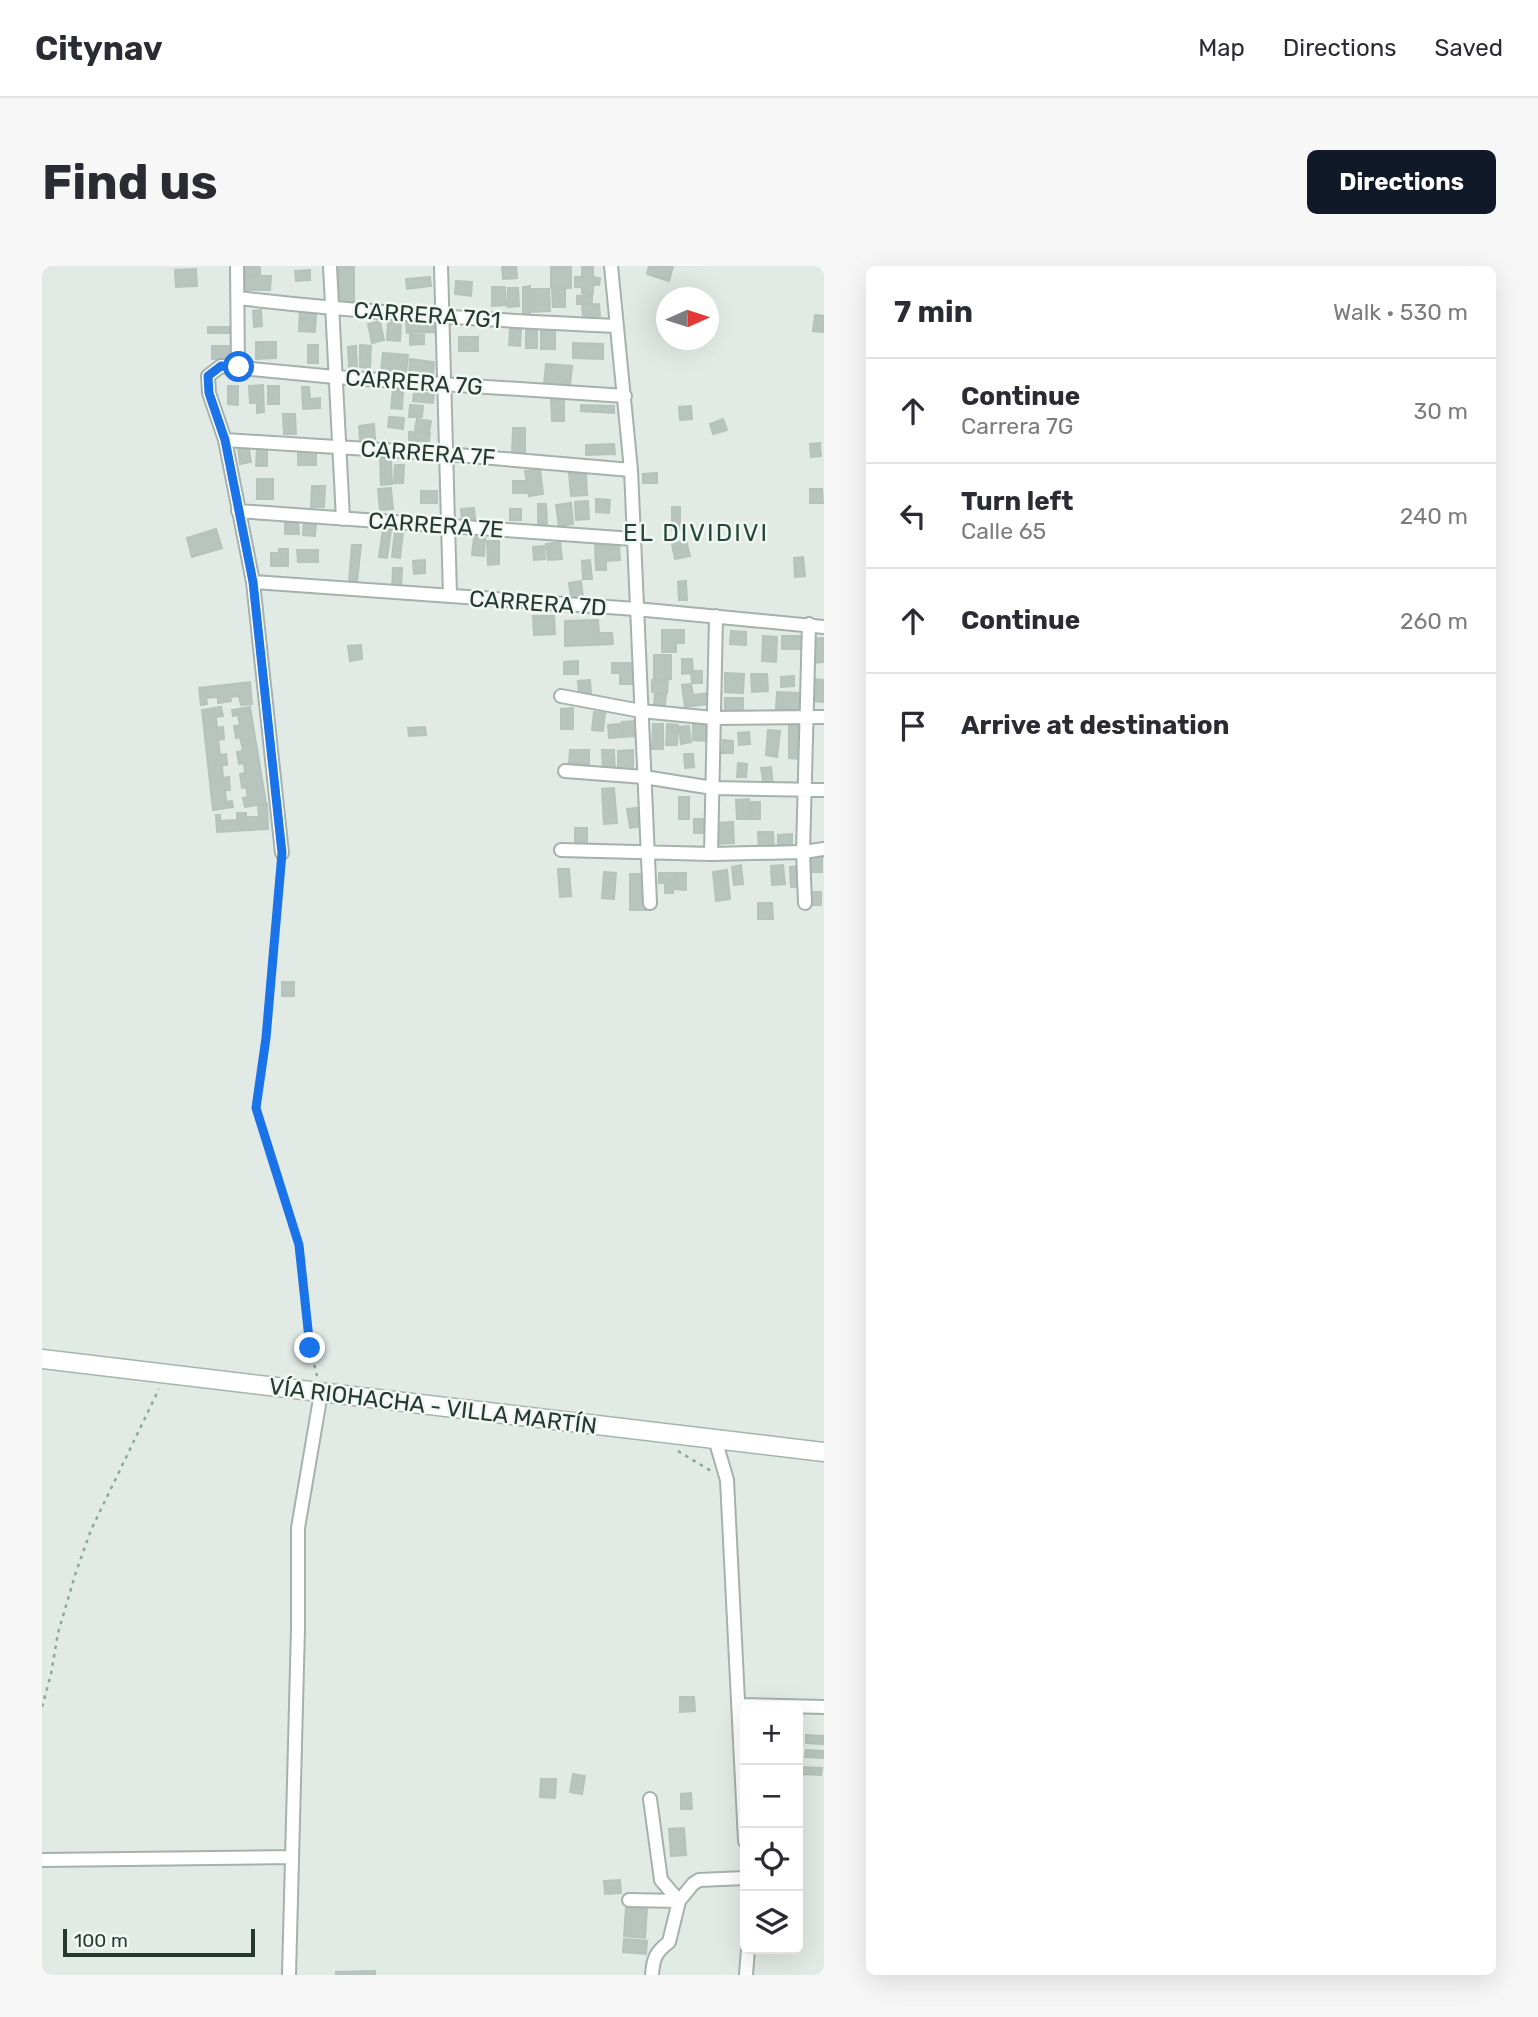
<!DOCTYPE html>
<meta charset="utf-8">
<style>
body{margin:0;font-family:Rubik,sans-serif;background:#f7f7f7;color:#2b2b33}
.controls{position:absolute;right:21px;bottom:21px;display:grid;overflow:hidden;border-radius:10px;box-shadow:0 7px 28px #0002}
.controls button{width:63px;height:63px;display:grid;place-items:center;padding:0;border:0;border-bottom:2px solid #e1e1e2;background:#fff;color:#2b2b33;font:35px sans-serif}
.compass{position:absolute;left:614px;top:21px;width:63px;height:63px;border-radius:50%;background:#fff;box-shadow:0 7px 28px #0002;rotate:87deg}
.scale{position:absolute;left:21px;bottom:18px;width:192px;box-sizing:border-box;padding-left:7px;border:4px solid #243931;border-top:0;font-size:19px;line-height:24px;white-space:nowrap;color:#243931;-webkit-text-stroke:5px #f2f7f4;paint-order:stroke}
.stop{position:absolute;width:21px;height:21px;margin:-16px;border:5px solid #1a73e8;border-radius:50%;background:#fff}
.stop.end{background:#1a73e8;border-color:#fff;box-shadow:0 2px 7px #0008}
.list{margin:0;padding:0;list-style:none}
h2{display:flex;justify-content:space-between;align-items:center;height:91px;margin:0;padding:0 28px;font-size:30px}
h2 small{font-size:23px;font-weight:400;color:#7c7c81}
.list li{display:grid;grid-template-columns:46px 1fr auto;gap:21px;align-items:center;box-sizing:border-box;height:105px;padding:0 28px;border-top:2px solid #e1e1e2}
.list b{display:block;font-size:26px;white-space:nowrap}
.list p{margin:0;font-size:23px;white-space:nowrap;color:#7c7c81}
.list em{font-size:23px;font-style:normal;color:#7c7c81}
.icon{flex:none;width:38px;height:38px;fill:none;stroke:currentColor;stroke-width:2;stroke-linecap:round;stroke-linejoin:round}
.map{position:relative;flex:none;width:782px;height:1709px;overflow:hidden;border-radius:10px}
header{display:flex;align-items:center;gap:42px;box-sizing:border-box;height:98px;padding:0 35px;background:#fff;border-bottom:2px solid #e1e1e2}
header strong{font-size:33px}
nav{display:flex;gap:38px;margin-inline-start:auto;font-size:24px}
.intro{display:flex;align-items:center;justify-content:space-between;box-sizing:border-box;height:168px;padding:0 42px}
h1{margin:0;font-size:49px}
.button{padding:18px 32px;border-radius:10px;background:#111827;color:#fff;font-size:24px;font-weight:700}
main{display:flex;gap:42px;padding:0 42px}
aside{flex:1;background:#fff;border-radius:10px;box-shadow:0 7px 28px #0002}
.map>svg:first-child{display:block}
</style>
<header>
<strong>Citynav</strong>
<nav><a>Map</a><a>Directions</a><a>Saved</a></nav>
</header>
<div class="intro"><h1>Find us</h1><a class="button">Directions</a></div>
<main>
<div class="map">
<svg width="782" height="1709" viewBox="0 0 782 1709">
<rect width="100%" height="100%" fill="#e2eae6"/>
<path fill="#b8c5be" stroke="#b5c3bc" stroke-width="2" d="M202,0H218V9H202Z
M293,0H312V36H294Z
M460,0H474L475,12L461,13Z
M509,0H529V22H509Z
M540,0H551V11L558,12L557,19H551V28L540,27V21H533V11H540Z
M607,0H631L627,15L605,8Z
M154,3L155,20L134,21L133,4Z
M268,4V14L254,15L253,5Z
M203,10H229L228,24H203Z
M388,11L389,20L365,23L364,13Z
M414,15L430,16L429,30L413,28Z
M488,20V48H481V21Z
M450,21H463L464,39L450,40Z
M466,22H476L477,40L466,41Z
M489,23H507L508,45L489,46Z
M523,23V41H511L510,24Z
M550,29V37L535,38V30Z
M557,38L558,50L541,51L540,39Z
M258,42H266L265,48H274L273,66L257,65Z
M219,44L220,60L212,61L211,45Z
M773,49L782,50V66L771,65Z
M364,53H393V66L365,67Z
M338,55L342,74L330,77L326,58Z
M346,56L359,57L358,75L345,74Z
M166,61H187V67H166Z
M468,63L479,64L478,80L467,79Z
M484,64H495V82H484Z
M499,65H513V83H499Z
M368,69H382V78L368,79Z
M417,71H436V85H417Z
M214,76H234V92L214,93Z
M531,77L561,78V93L531,92Z
M266,79H276V97H266Z
M318,79L329,80L328,102L318,101Z
M170,80H189V93H170Z
M314,80L315,101H307L306,81Z
M341,87L366,89L364,108L339,106Z
M368,93L392,96L391,110L367,108Z
M504,98L530,100L528,120L502,118Z
M221,119L222,146L215,147V137H208L207,120Z
M186,120H196V139L186,138Z
M226,120H237V138H226Z
M260,121H267L268,133L278,132V142L261,143Z
M351,123L361,124L360,143L349,142Z
M372,126L392,128L391,137L371,135Z
M509,134H522V155H510Z
M368,139L381,140L380,151H367Z
M539,139L572,140V147L539,145Z
M649,140L650,153L638,154L637,141Z
M241,148H253L254,168H242Z
M347,151L362,152L361,163L346,161Z
M375,153L389,155L387,166L373,164Z
M681,153L685,164L671,168L668,158Z
M332,158L333,173L318,174L317,160Z
M471,162H483V190L470,189Z
M367,166L388,167L387,175H367Z
M778,177L779,190L769,191L768,178Z
M206,178L209,196L198,198L196,180Z
M572,178L573,188L544,189V179Z
M215,182H225V200H214Z
M256,186H274V199H256Z
M338,191H349L350,218L339,219Z
M353,199H362L361,217H352Z
M498,203L501,228L487,230L483,205Z
M544,206L545,229L529,230L527,207Z
M615,207V217H601V208Z
M215,213H231V233H215Z
M471,215H485V227H471Z
M270,220H283L282,241H269Z
M349,222L351,243L338,244L336,223Z
M768,223H780L781,237H768Z
M379,225H395V237H379Z
M554,233L568,234L567,247L554,246Z
M546,235L547,253L534,254L533,236Z
M529,237L531,258L517,260L514,239Z
M496,238H504L505,258H496Z
M630,241H638V263H630Z
M432,242L433,253L420,254L419,243Z
M468,243H479V254H468Z
M256,256L257,268H243V257Z
M262,256L274,257L273,270L261,269Z
M174,263L180,282L150,291L145,272Z
M341,263L349,264L345,292L337,291Z
M353,265L361,266L358,292L350,291Z
M432,271L443,272L442,290L430,289Z
M644,274L648,290L633,293L630,278Z
M445,275H457V298L446,299Z
M518,276L520,293L506,294L504,278Z
M577,277L578,294L564,295V304H554L553,278Z
M310,279H319L315,316H307Z
M502,280L503,293L492,294L491,281Z
M237,283H246V300H229V287H237Z
M255,284H276V296H256Z
M761,291L763,310L753,311L752,292Z
M383,294V307L372,308L371,295Z
M548,294L550,313H541L540,295Z
M351,302H360L359,324H350Z
M539,315L541,331L529,332L527,317Z
M644,315L645,334H637L636,316Z
M491,350H512L513,368L492,369Z
M556,354L557,367H570L571,378L523,380V355Z
M620,364H642V377H634V386H620Z
M689,365L704,366V379L688,378Z
M721,370L735,371L734,396L720,395Z
M740,370H761V383H740Z
M782,372V396L773,397L771,373Z
M319,379L320,393L308,395L306,380Z
M612,389H629V413H612Z
M640,393H650L651,405H660V417H650L649,407L640,408Z
M536,395V408H522V396Z
M570,397H591V418H578V407H570Z
M683,407L702,408L701,427L683,426Z
M709,408H725L726,425L710,426Z
M752,410V420L739,421V411Z
M771,413L782,414V436L771,435Z
M548,414L549,428H537L536,415Z
M610,414H626L625,427L610,426Z
M208,416L210,438L199,439L197,430L188,431L189,435L176,437V431L164,432L165,438L159,439L157,422Z
M649,418L651,429L666,427L668,438L643,441L640,419Z
M735,426L759,427V444L734,443Z
M613,427H624L623,440H612Z
M683,432H701V448H683Z
M179,441L181,450L174,451L175,462L181,461L182,473L176,474L178,489L184,488L185,499H180L181,512L187,511L188,524H183L184,536L190,535L191,541L171,544L160,444Z
M208,441L224,537L203,541L201,532L206,531L204,521L200,522L198,508L203,507L202,497L197,498L195,486L201,485L198,471L194,472L192,460L198,459L196,449L191,450L190,444Z
M531,442V463H519V443Z
M552,446L563,447L561,465L550,464Z
M593,455L594,470L581,471L580,456Z
M578,458L579,471L567,472L566,459Z
M611,458H621V483H610Z
M625,458L636,459L635,479H624Z
M651,459H665V475L651,474Z
M647,460L649,476L639,478L637,461Z
M747,460H762L761,493L747,492Z
M383,461L384,469L367,470L366,462Z
M726,464L738,465L735,491L724,489Z
M707,466L708,478L697,479L696,467Z
M681,474L691,475V487H680Z
M528,484H547V498H527Z
M560,484H572L573,507H561Z
M591,484V503H576V485Z
M642,488H651L652,501L643,502Z
M696,497L705,498L704,511H695Z
M729,501L731,519L722,520L719,502Z
M572,522L575,557L562,558L560,523Z
M637,531H647V553H637Z
M707,533L708,553H695L694,534Z
M709,536H718V553H709Z
M225,538L226,563L175,566L174,549H178V555L195,554V547H204V551H217L216,539Z
M601,541L603,560L588,562L585,543Z
M652,553H662V567H652Z
M691,556L692,577L674,578L672,557Z
M533,562H545V580H533Z
M716,566H731L732,584L717,585Z
M750,568V583H736V569Z
M767,590H780V606H767Z
M699,599L701,618L692,619L690,601Z
M741,599L743,618L730,619L729,600Z
M760,600L761,621H749L748,601Z
M516,603H527L529,630L518,631Z
M685,604L688,633L674,635L671,606Z
M562,606L574,607L572,633L560,632Z
M617,607H632L631,627H623V617H617Z
M634,607H644V624L633,623Z
M588,608H605V644H588Z
M770,626H779V639H770Z
M716,637H730L731,653H716Z
M240,716H252V730H240Z
M638,1431H652L653,1445L638,1446Z
M764,1469L782,1470V1478L764,1477Z
M764,1484L782,1485L781,1492L763,1491Z
M757,1501L780,1502L779,1509L757,1508Z
M531,1508L543,1510L540,1528L528,1526Z
M499,1513H514L513,1532L498,1531Z
M649,1527L650,1543H639V1528Z
M642,1562L644,1589L629,1590L627,1563Z
M578,1614L579,1627L563,1628L562,1615Z
M584,1642L605,1643L603,1672L582,1670Z
M582,1673L605,1675L604,1688L581,1686Z
M333,1705V1709H294V1706Z"/>
<g fill="none" stroke-linecap="round" stroke-linejoin="round">
<defs>
<path id="minor" d="M195,0L196,101
M288,0L301,253
M399,0L408,330
M569,0L589,204L608,637
M196,32C323,47 447,54 575,60
M183,174L404,188L589,204
M196,245L591,273
M211,316L594,343L782,361
M519,430L599,445L671,452L782,451
M523,505L602,511L671,522L782,524
M519,584L669,588L761,586L782,583
M240,587L211,316L183,174L167,127L166,110L179,100L293,111L583,130
M669,588L674,350
M763,637L761,586L767,358
M673,1173L685,1214L703,1575
M697,1439L782,1441
M608,1533L619,1614L637,1635L627,1676C614,1686 611,1692 610,1709
M0,1594L250,1591
M587,1634L637,1635L651,1618L657,1614L703,1612
M247,1709L256,1362V1262L279,1127
M704,1709L706,1683"/>
<path id="secondary" d="M0,1093L782,1186"/>
</defs>
<use href="#minor" stroke="#a5b1ac" stroke-width="16"/>
<use href="#secondary" stroke="#a2b5ac" stroke-width="21"/>
<path stroke="#87aa9a" stroke-width="2.5" stroke-dasharray="3.5 5" stroke-linecap="butt" d="M240,598L224,772L214,842L257,979L268,1082L275,1110
M636,1185L669,1205
M0,1441L9,1408L16,1367L34,1306L49,1264L117,1123"/>
<use href="#minor" stroke="#fff" stroke-width="12"/>
<use href="#secondary" stroke="#fff" stroke-width="18"/>
</g>
<g fill="none" stroke-linecap="round" stroke-linejoin="round">
<path stroke="#1a73e8" stroke-width="9" d="M197,101L179,100L166,110L167,127L183,174L211,316L240,587L224,772L214,842L257,979L268,1082"/>
</g>
<g text-anchor="middle" stroke-width="5" stroke-linejoin="round" paint-order="stroke">
<g font-size="23" fill="#243931" stroke="#f2f7f4">
<text transform="translate(385 49) rotate(4)" y="8">CARRERA 7G1</text>
<text transform="translate(372 116) rotate(4)" y="8">CARRERA 7G</text>
<text transform="translate(386 187) rotate(4)" y="8">CARRERA 7F</text>
<text transform="translate(394 259) rotate(4)" y="8">CARRERA 7E</text>
<text transform="translate(496 337) rotate(4)" y="8">CARRERA 7D</text>
<text transform="translate(391 1140) rotate(7)" y="8">VÍA RIOHACHA - VILLA MARTÍN</text>
</g>
<g font-size="24" letter-spacing="2" fill="#23483b" stroke="#f2f7f4">
<text x="654" y="275">EL DIVIDIVI</text>
</g>
</g>
</svg>
<div class="controls">
<button>+</button>
<button>−</button>
<button><svg class="icon" aria-label="locate" viewBox="0 0 24 24"><circle cx="12" cy="12" r="6"/><path d="M12 2v4M12 18v4M2 12h4M18 12h4"/></svg></button>
<button><svg class="icon" aria-label="layers" viewBox="0 0 24 24"><path d="M12 4l9 5-9 5-9-5zM3 14l9 5 9-5"/></svg></button>
</div>
<svg class="compass" viewBox="-18 -18 36 36"><path d="M0-13l5 13h-10z" fill="#e53935"/><path d="M0 13l5-13h-10z" fill="#7c7c81"/></svg>
<div class="scale">100 m</div>
<div class="stop" style="left:197px;top:101px"></div>
<div class="stop end" style="left:268px;top:1082px"></div>
</div>
<aside>
<h2>7 min<small>Walk · 530 m</small></h2>
<ul class="list">
<li><svg class="icon" aria-label="ahead" viewBox="0 0 24 24"><path d="M12 20V5M6 11l6-6 6 6"/></svg><div><b>Continue</b><p>Carrera 7G</p></div><em>30 m</em></li>
<li><svg class="icon" aria-label="left" viewBox="0 0 24 24"><path d="M17 20v-9H6M10 6l-5 5 5 5"/></svg><div><b>Turn left</b><p>Calle 65</p></div><em>240 m</em></li>
<li><svg class="icon" aria-label="ahead" viewBox="0 0 24 24"><path d="M12 20V5M6 11l6-6 6 6"/></svg><div><b>Continue</b></div><em>260 m</em></li>
<li><svg class="icon" aria-label="arrive" viewBox="0 0 24 24"><path d="M6 21V4h12l-3 4 3 4H6"/></svg><div><b>Arrive at destination</b></div></li>
</ul>
</aside>
</main>
